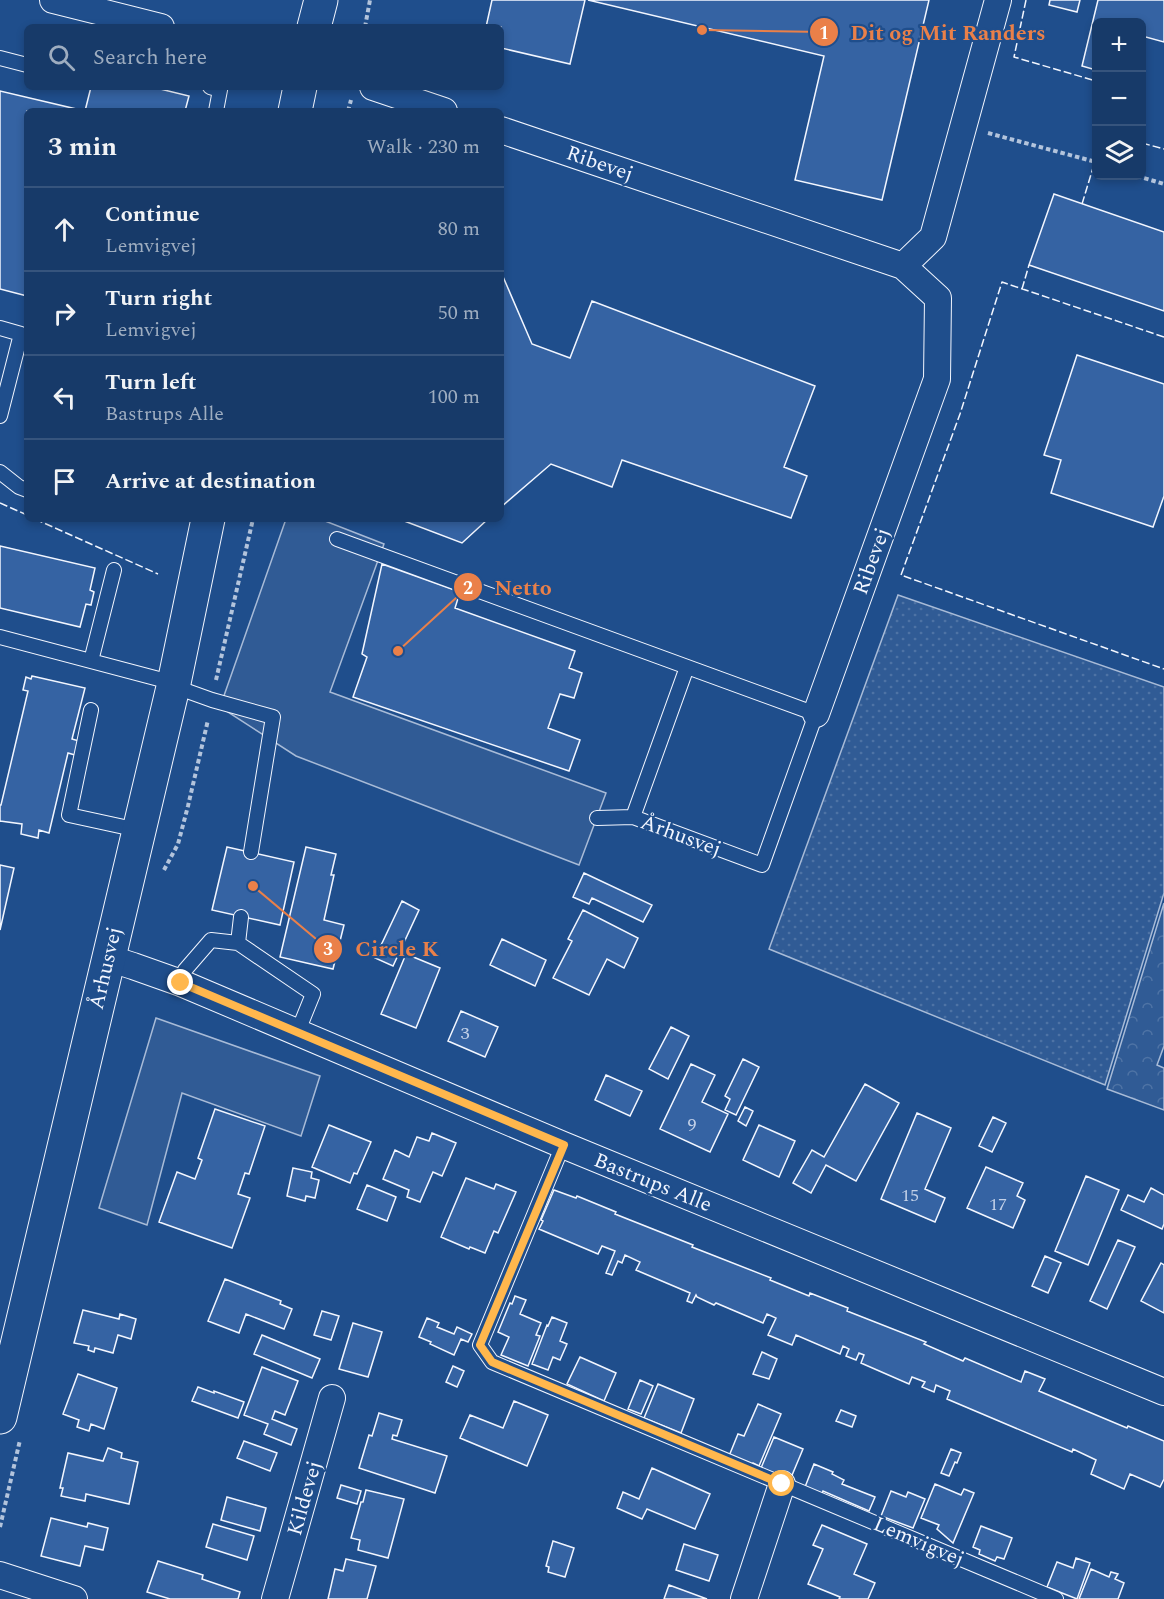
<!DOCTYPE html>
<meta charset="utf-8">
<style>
body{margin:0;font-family:Spectral,serif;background:#244571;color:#f1f3f6}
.controls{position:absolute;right:18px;top:18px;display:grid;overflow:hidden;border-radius:9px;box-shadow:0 3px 9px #0003}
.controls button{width:54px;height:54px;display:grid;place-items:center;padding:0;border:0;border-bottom:2px solid #36547d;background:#173a69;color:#f1f3f6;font:30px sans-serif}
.stop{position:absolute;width:18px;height:18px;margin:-14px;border:4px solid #ffb74d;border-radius:50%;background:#fff}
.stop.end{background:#ffb74d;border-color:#fff;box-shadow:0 2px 6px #0008}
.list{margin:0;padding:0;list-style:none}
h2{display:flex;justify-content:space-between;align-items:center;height:78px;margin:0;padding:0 24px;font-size:26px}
h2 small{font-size:20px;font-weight:400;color:#9eadc0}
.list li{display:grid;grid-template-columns:39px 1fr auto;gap:18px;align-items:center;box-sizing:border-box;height:84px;padding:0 24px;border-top:2px solid #36547d}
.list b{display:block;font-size:22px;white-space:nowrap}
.list p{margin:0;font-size:20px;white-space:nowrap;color:#9eadc0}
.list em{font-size:20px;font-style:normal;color:#9eadc0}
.icon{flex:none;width:33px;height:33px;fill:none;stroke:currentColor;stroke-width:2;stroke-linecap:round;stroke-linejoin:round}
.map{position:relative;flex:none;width:1164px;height:1599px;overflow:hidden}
.search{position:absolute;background:#173a69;box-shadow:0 3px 9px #0003;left:24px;top:24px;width:480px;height:66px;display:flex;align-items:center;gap:15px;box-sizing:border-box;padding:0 21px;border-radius:9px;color:#9eadc0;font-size:22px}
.panel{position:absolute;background:#173a69;box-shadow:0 3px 9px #0003;left:24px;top:108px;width:480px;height:414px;border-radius:9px}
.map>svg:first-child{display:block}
</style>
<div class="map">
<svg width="1164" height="1599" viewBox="0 0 1164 1599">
<defs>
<pattern id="grass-dots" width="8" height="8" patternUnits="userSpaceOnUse" patternTransform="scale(1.5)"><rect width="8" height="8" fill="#305b95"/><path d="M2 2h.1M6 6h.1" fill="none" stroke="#4e73a5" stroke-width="1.8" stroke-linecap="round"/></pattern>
<pattern id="forest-crowns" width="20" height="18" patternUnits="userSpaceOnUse" patternTransform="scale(1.5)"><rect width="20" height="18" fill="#305b95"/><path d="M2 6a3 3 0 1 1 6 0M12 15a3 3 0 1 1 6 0" fill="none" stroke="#4e73a5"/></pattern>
</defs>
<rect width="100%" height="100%" fill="#1f4e8c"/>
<path fill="url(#grass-dots)" stroke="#a8bbd7" stroke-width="1.5" d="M898,595L1164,687V893L1105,1085L769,949Z"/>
<path fill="url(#forest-crowns)" stroke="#a8bbd7" stroke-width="1.5" d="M1164,903V1046L1157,1065L1164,1068V1110L1107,1089Z"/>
<path fill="#305b95" stroke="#a8bbd7" stroke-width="1.5" d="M286,519H320L384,544L330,692L606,793L579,865L296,756L220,707Z
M156,1018L320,1076L301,1136L182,1093L147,1225L99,1208Z"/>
<path fill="#3563a3" stroke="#f2f6ff" stroke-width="1.5" d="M492,0H585L570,64L501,48V27H486Z
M588,0H929L882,200L795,180L824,56Z
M1050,0H1080L1077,12L1049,5Z
M1098,0H1164V42L1142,36V22H1096V70L1082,66Z
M91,87H152L189,96L185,111H27V296L0,289V91L85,111Z
M1054,194L1164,232V311L1029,265Z
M501,272L532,344L570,358L592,301L815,386L784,467L807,476L791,518L622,460L612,487L551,464L501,507Z
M1077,355L1164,384V496L1153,527L1051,493L1061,460L1044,455Z
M399,519H488L462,543Z
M0,546L95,568L90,590L94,592L91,605L86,604L80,627L0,608Z
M382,564L460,592L455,608L575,651L569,668L582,673L574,698L560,694L548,728L580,740L569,771L353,697L367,657L362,654Z
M32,676L85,688L72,739L79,741L75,755L68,753L49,833L39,830L38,838L21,834L22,824L0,821V822V805H1L28,691L23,690L26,677L31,679Z
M227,847L294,862L280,925L212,910Z
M306,847L336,854L331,875H334L324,920L344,925L333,969L280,957Z
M0,865L14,868L0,930Z
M584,873L652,905L643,922L592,898L589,904L573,897Z
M402,901L419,910L393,966L375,958Z
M583,910L638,938L624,968L607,959L589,995L553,978L572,941L568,939Z
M502,939L546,960L535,986L490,965Z
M406,954L440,968L416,1028L381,1014Z
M461,1011L498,1027L485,1057L448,1041Z
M671,1027L689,1036L668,1079L649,1069Z
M743,1059L759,1067L736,1115L725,1110L730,1099L725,1096Z
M691,1064L715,1075L702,1102L728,1114L710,1152L660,1129Z
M606,1075L642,1091L630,1116L595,1100Z
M865,1084L899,1103L856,1181L826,1165L811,1193L793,1183L812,1150L824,1157Z
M745,1107L753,1111L746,1126L738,1121Z
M215,1109L265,1126L249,1174L245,1173L238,1194L250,1198L232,1248L159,1222L177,1172L195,1179L202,1160L198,1158Z
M917,1113L951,1128L925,1189L945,1198L935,1222L881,1199Z
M993,1117L1006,1123L992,1152L979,1146Z
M329,1125L371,1142L357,1174L354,1173L350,1183L312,1167Z
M759,1125L795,1141L779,1177L743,1160Z
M432,1133L456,1143L442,1176L433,1172L420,1202L407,1197L409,1190L383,1179L395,1150L409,1157L417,1137L429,1141Z
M986,1167L1023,1183L1017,1196L1025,1200L1013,1228L967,1208Z
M293,1168L312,1172L311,1178L319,1180L315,1198L306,1196L305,1201L287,1196Z
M1086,1176L1119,1190L1088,1265L1055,1251Z
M466,1178L494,1189L496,1184L516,1192L498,1233L494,1231L485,1253L470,1247L469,1249L441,1237Z
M367,1185L396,1197L387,1221L357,1209Z
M1151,1188L1164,1195V1224L1162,1229L1121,1210L1128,1195L1144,1202Z
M554,1190L576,1198L577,1196L616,1212L615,1214L693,1245L692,1247L771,1278L770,1280L809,1296L810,1293L848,1308L847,1311L926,1342L924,1344L963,1361L965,1358L1021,1382L1025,1371L1045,1379L1039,1391L1127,1428L1128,1426L1164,1441V1479L1160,1487L1130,1474L1124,1489L1091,1474L1096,1460L1073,1449L1072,1452L947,1399L950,1391L936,1385L934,1392L922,1387L925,1382L912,1377L909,1384L861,1363L864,1355L859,1353L856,1360L846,1356L849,1349L843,1346L840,1354L796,1335L792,1345L768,1335L776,1318L767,1314L763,1323L716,1303L714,1305L697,1297L696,1295L692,1303L687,1301L690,1293L636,1270L640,1262L625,1255L622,1263L618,1261L612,1275L606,1273L615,1251L602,1246L598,1254L539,1229L543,1221L541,1220Z
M1118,1240L1135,1247L1107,1309L1090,1301Z
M1045,1256L1061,1263L1048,1293L1032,1286Z
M1161,1263L1164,1265V1313L1141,1301Z
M225,1279L281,1301L280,1304L292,1309L284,1329L246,1314L239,1333L208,1321Z
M515,1296L526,1300L520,1314L541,1323L536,1335L540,1336L528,1366L501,1355L509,1337L498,1332L510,1303L512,1304Z
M83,1310L119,1319L120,1314L136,1319L131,1339L118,1335L113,1353L95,1348L94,1352L88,1350L89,1346L74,1343Z
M322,1311L339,1316L331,1340L314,1335Z
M552,1317L567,1323L560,1341L567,1344L560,1360L553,1357L548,1370L532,1364L547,1325L548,1326Z
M427,1318L439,1323L437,1327L454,1334L457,1327L472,1334L468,1342L461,1339L454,1355L430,1344L431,1342L419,1337Z
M353,1323L382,1332L368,1377L339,1369Z
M262,1335L320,1359L312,1378L254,1354Z
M762,1352L777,1359L769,1379L753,1374Z
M580,1357L616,1373L604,1401L567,1384Z
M453,1366L464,1371L457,1387L446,1382Z
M262,1367L298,1381L285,1415L275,1411L272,1419L297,1429L291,1445L264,1434L268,1424L244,1415Z
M78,1374L117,1388L104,1429L91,1424L89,1431L77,1427L79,1420L63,1414Z
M640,1380L653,1386L641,1414L628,1409Z
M658,1384L694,1399L681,1433L644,1418Z
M198,1387L214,1393V1391L244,1402L238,1418L192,1401Z
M514,1401L548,1415L527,1466L460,1438L470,1415L503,1428Z
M758,1404L781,1414L759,1466L753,1463L752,1465L729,1456L738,1434L744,1436Z
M841,1410L856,1416L852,1427L836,1421Z
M379,1413L402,1420L397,1436L393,1435L392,1439L447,1456L435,1493L359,1468L369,1435L372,1436Z
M774,1437L803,1449L790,1480L761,1468Z
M244,1441L277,1453L270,1471L237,1458Z
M108,1448L122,1453L121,1458L138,1462L129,1504L86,1494L85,1501L61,1496L63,1488H60L68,1453L103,1461Z
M951,1449L961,1453L957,1463L955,1462L949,1476L941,1473Z
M814,1464L833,1472L832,1474L844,1480L842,1484L875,1497L869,1511L823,1491L822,1494L805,1487Z
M652,1468L710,1494L695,1529L647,1509L642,1519L617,1508L623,1492L639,1499Z
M935,1484L961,1495L964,1489L974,1493L953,1543L937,1529L939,1525L921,1518Z
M341,1485L361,1491L357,1504L337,1498Z
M366,1490L404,1499L388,1558L358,1550L360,1540L351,1538L361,1502H363Z
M891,1491L906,1497L908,1492L925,1499L913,1528L881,1516Z
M227,1497L266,1508L260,1531L221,1520Z
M51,1518L87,1527L88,1523L108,1528L103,1550L85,1546L80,1566L41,1556Z
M213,1524L254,1536L247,1560L206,1547Z
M822,1525L867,1544L854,1574L875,1583L868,1599H839L840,1597L808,1584L823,1549L813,1545Z
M981,1526L1012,1538L1004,1559L997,1557L995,1561L979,1554L980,1550L973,1547Z
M553,1541L574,1548L565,1577L548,1572L549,1567L546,1566Z
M684,1544L718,1555L709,1581L676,1570Z
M1076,1558L1090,1563L1077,1599L1047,1587L1057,1562L1073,1568Z
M346,1559L376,1566L367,1599H328L335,1569L343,1571Z
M158,1561L203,1575L202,1579L240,1592L238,1599H170L147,1592Z
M1091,1569L1109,1577L1111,1572L1118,1574L1115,1579L1124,1583L1118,1599H1079Z
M669,1585L707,1599H664Z"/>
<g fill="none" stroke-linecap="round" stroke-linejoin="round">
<defs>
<path id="service" d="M0,58L27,65
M210,87L220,90L216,111
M0,328L21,334L0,416
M0,472L19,487L27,490
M337,539L816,714L762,865L633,817L597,818
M0,637L174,683
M91,661L114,570
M173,686L212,700L273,717L251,852
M91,710L69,815L138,830
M633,817L687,667
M238,943L313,994L298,1031
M181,983L185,970L211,940L238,943L241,917
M563,1145L480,1345L492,1362L1056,1599"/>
<path id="minor" d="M53,0L161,27
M373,87L444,111
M501,130L903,266L933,237L998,0
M816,714L937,379L938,298L903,266
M108,958L133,966L181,983L563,1145L1164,1392
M0,1575L74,1599
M275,1599L332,1398
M744,1599L782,1484"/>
<path id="secondary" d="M314,27L321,0
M295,111L300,87
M0,1417L174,683L208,519"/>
</defs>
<use href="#service" stroke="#f2f6ff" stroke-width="16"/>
<use href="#minor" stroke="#f2f6ff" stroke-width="28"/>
<use href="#secondary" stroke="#f2f6ff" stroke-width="35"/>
<path stroke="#b3c4dc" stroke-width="4" stroke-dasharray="4.5 3" stroke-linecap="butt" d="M365,27L370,0
M348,111L351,100
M988,133L1096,162
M1137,176L1164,184
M216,680L253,519
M164,870L178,844L188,806L208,720
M0,1527L20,1440"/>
<use href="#service" stroke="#1f4e8c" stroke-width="14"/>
<use href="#minor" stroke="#1f4e8c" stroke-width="26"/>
<use href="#secondary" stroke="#1f4e8c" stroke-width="33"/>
<path stroke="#f2f6ff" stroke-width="1.5" stroke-dasharray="8 3" stroke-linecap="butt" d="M1026,0L1014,57L1096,81
M1142,143L1164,149
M1082,204L1096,158
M1022,289L1029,265
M1164,337L1002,282L960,414L901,575L1164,669
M0,503L27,515
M35,519L158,574"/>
</g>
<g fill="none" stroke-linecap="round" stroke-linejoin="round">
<path stroke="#ffb74d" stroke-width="8" d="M181,983L564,1145L480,1345L492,1362L782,1484"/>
</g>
<g text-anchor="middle" stroke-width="4.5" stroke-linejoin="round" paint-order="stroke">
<g font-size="18" fill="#c3d1e8">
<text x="465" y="1039">3</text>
<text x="692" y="1130">9</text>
<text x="910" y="1201">15</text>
<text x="998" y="1210">17</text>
</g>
<g font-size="21" fill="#f2f6ff" stroke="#1f4e8c">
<text transform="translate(600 163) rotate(19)" y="7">Ribevej</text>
<text transform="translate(871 561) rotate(-70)" y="7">Ribevej</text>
<text transform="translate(681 835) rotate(20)" y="7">Århusvej</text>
<text transform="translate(105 968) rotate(-77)" y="7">Århusvej</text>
<text transform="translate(653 1182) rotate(22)" y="7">Bastrups Alle</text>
<text transform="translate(304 1498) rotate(-74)" y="7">Kildevej</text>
<text transform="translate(919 1541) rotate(23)" y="7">Lemvigvej</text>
</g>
</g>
<path fill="none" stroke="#ea8049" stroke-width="2" d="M702 30L824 32M398 651L468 587M253 886L328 949"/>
<g fill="#ea8049" stroke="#1f4e8c" stroke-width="2">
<circle cx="702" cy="30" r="6"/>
<circle cx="398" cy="651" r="6"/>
<circle cx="253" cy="886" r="6"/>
<circle cx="824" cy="32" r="15"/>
<circle cx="468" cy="587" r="15"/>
<circle cx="328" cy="949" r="15"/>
</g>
<g font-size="18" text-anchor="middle" font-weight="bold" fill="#fff">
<text x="824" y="39">1</text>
<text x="468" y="594">2</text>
<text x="328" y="955">3</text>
</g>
<g font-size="22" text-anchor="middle" font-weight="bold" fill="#ea8049" stroke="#1f4e8c" stroke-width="4.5" stroke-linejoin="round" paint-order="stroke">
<text x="948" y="40">Dit og Mit Randers</text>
<text x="523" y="595">Netto</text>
<text x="397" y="956">Circle K</text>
</g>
</svg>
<div class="controls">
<button>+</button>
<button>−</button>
<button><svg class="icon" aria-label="layers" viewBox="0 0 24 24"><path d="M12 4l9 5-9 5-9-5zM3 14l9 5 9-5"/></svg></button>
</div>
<div class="stop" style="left:782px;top:1484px"></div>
<div class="stop end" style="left:181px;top:983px"></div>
<div class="search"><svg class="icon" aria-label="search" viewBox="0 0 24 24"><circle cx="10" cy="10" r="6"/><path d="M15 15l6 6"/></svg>Search here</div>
<section class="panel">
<h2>3 min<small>Walk · 230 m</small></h2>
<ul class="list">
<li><svg class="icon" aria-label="ahead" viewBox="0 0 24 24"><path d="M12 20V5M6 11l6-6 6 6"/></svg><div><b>Continue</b><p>Lemvigvej</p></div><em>80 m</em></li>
<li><svg class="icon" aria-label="right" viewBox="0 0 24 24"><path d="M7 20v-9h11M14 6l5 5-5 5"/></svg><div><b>Turn right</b><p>Lemvigvej</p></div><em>50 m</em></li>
<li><svg class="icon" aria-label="left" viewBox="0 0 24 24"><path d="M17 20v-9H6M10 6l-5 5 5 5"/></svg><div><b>Turn left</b><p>Bastrups Alle</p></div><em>100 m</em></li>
<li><svg class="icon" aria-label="arrive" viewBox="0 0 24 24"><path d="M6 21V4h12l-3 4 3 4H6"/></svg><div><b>Arrive at destination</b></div></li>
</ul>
</section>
</div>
